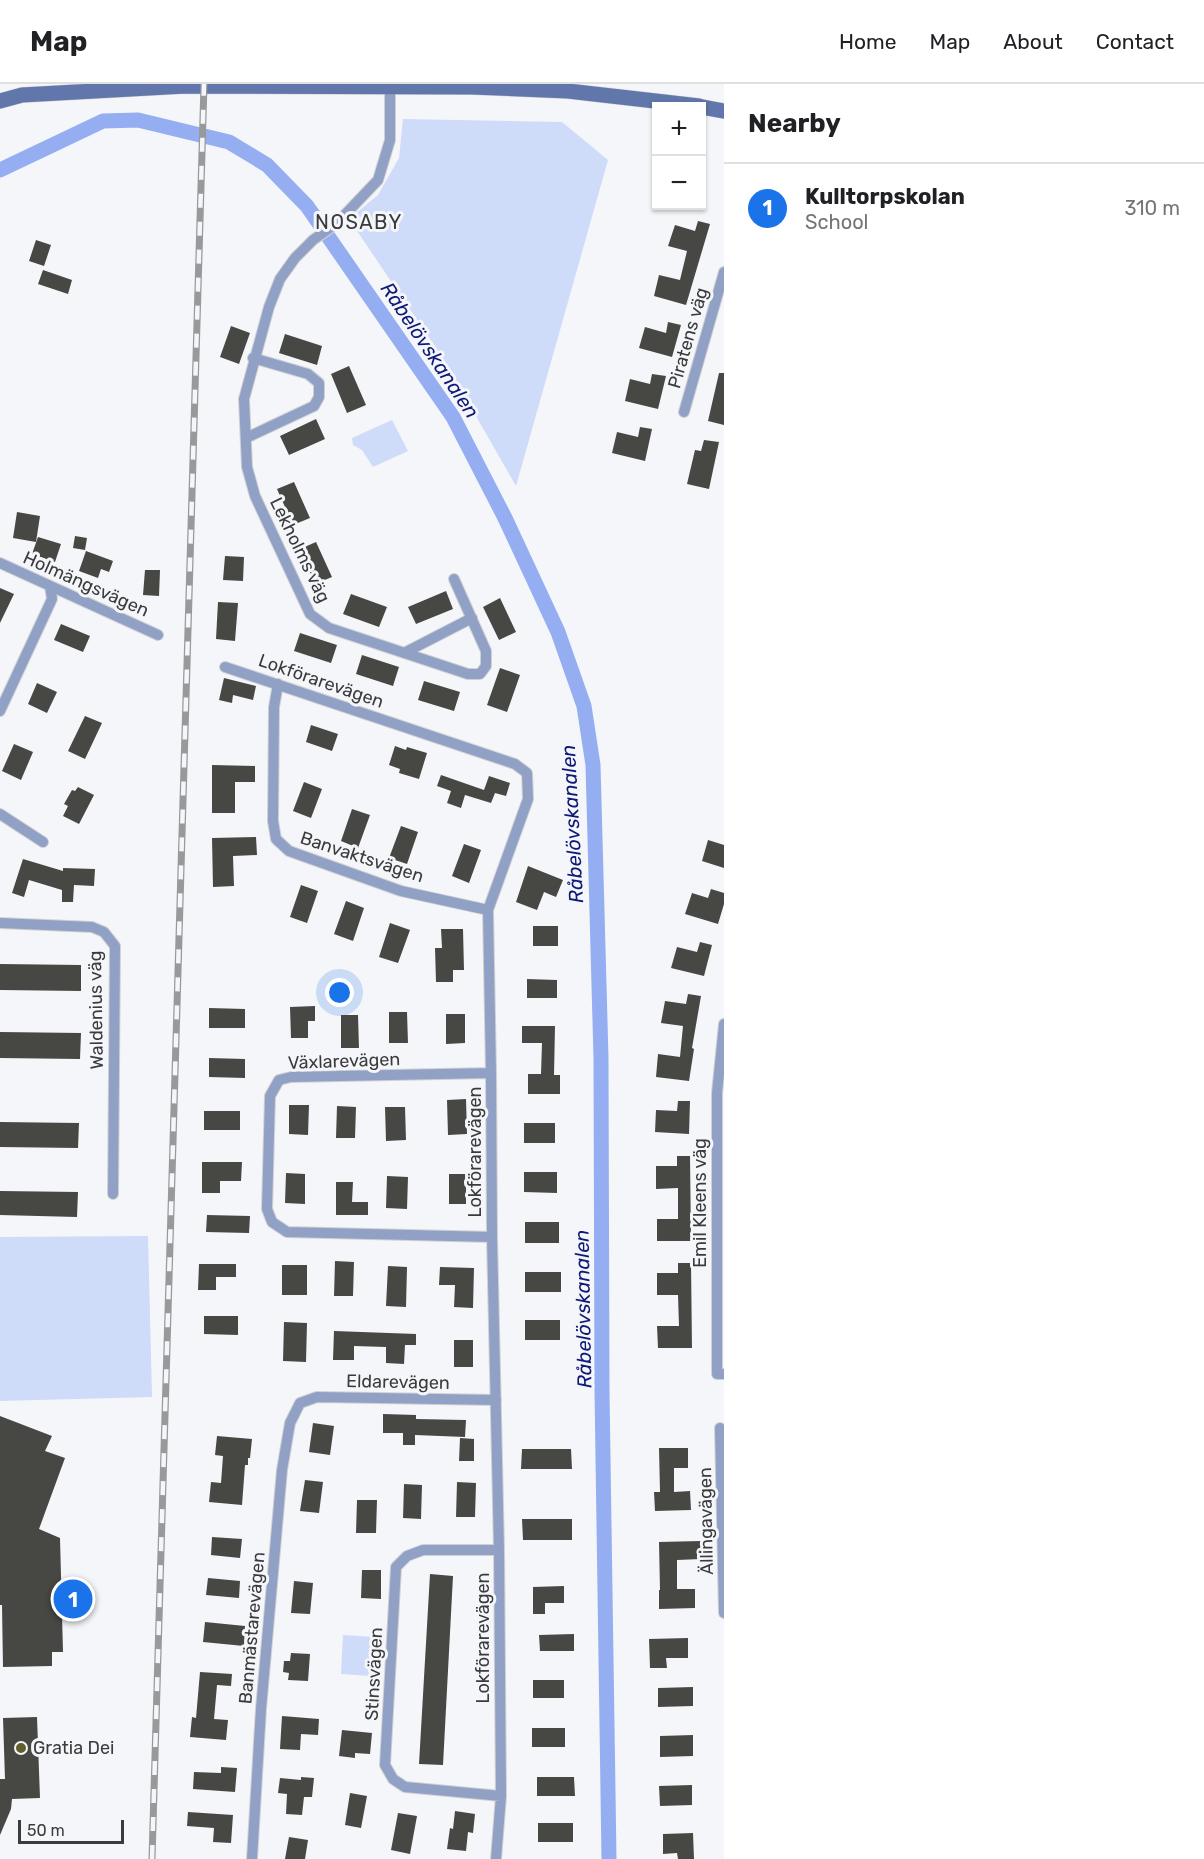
<!DOCTYPE html>
<meta charset="utf-8">
<style>
body{margin:0;font-family:Rubik,sans-serif;background:#f2f2f2;color:#202124}
.controls{position:absolute;right:18px;top:18px;display:grid;overflow:hidden;border-radius:0px;box-shadow:0 2px 4px #0004}
.controls button{width:54px;height:54px;display:grid;place-items:center;padding:0;border:0;border-bottom:2px solid #e0e0e0;background:#fff;color:#202124;font:30px sans-serif}
.scale{position:absolute;left:18px;bottom:15px;width:106px;box-sizing:border-box;padding-left:6px;border:3px solid #3a3b3c;border-top:0;font-size:16px;line-height:21px;white-space:nowrap;color:#3a3b3c;-webkit-text-stroke:4px #f5f6f9;paint-order:stroke}
.you{position:absolute;left:340px;top:909px;width:21px;height:21px;margin:-15px;border:4px solid #fff;border-radius:50%;background:#1a73e8;box-shadow:0 0 0 9px #1a73e833}
.badge{display:grid;place-items:center;width:39px;height:39px;border-radius:50%;background:#1a73e8;color:#fff;font-size:20px;font-weight:700}
.pin{position:absolute;translate:-50% -50%;border:3px solid #fff;box-shadow:0 2px 6px #0006}
.list{margin:0;padding:0;list-style:none}
h2{display:flex;justify-content:space-between;align-items:center;height:78px;margin:0;padding:0 24px;font-size:26px}
h2 small{font-size:20px;font-weight:400;color:#757577}
.list li{display:grid;grid-template-columns:39px 1fr auto;gap:18px;align-items:center;box-sizing:border-box;height:90px;padding:0 24px;border-top:2px solid #e0e0e0}
.list b{display:block;font-size:22px;white-space:nowrap}
.list p{margin:0;font-size:20px;white-space:nowrap;color:#757577}
.list em{font-size:20px;font-style:normal;color:#757577}
.map{position:relative;flex:none;width:724px;height:1775px;overflow:hidden}
header{display:flex;align-items:center;gap:36px;box-sizing:border-box;height:84px;padding:0 30px;background:#fff;border-bottom:2px solid #e0e0e0}
header strong{font-size:28px}
nav{display:flex;gap:33px;margin-inline-start:auto;font-size:21px}
main{display:flex}
aside{flex:1;background:#fff}
.map>svg:first-child{display:block}
</style>
<header>
<strong>Map</strong>
<nav><a>Home</a><a>Map</a><a>About</a><a>Contact</a></nav>
</header>
<main>
<div class="map">
<svg width="724" height="1775" viewBox="0 0 724 1775">
<rect width="100%" height="100%" fill="#f5f6f9"/>
<path fill="#cedbf9" d="M403,35L562,38L608,76L516,402L442,273L349,135L378,111L399,74Z
M392,336L408,367L373,383L362,366L353,361L352,354Z
M148,1152L152,1313L0,1317V1153Z
M343,1551L374,1553L371,1592L341,1590Z"/>
<g fill="none" stroke-linecap="round" stroke-linejoin="round">
<path stroke="#94aef1" stroke-width="15" d="M0,86L103,37L138,36L229,58L267,81L307,122L453,333L505,434L558,548L584,622L593,681L601,974L602,1307L609,1775"/>
</g>
<path fill="#474744" d="M698,137L710,140L686,221L654,212L659,191L680,196L687,167L668,162L675,141L695,147Z
M36,156L51,161L44,182L29,177Z
M43,186L72,196L68,210L38,200Z
M668,238L681,241L672,273L639,264L645,243L666,249Z
M231,242L250,249L239,280L220,273Z
M285,250L322,262L317,281L279,269Z
M349,282L366,321L347,329L331,290Z
M719,289H724V341L708,337Z
M652,290L666,292L658,325L625,317L630,295L650,300Z
M316,335L325,355L289,371L280,352Z
M640,343L652,345L645,377L612,369L617,348L638,353Z
M704,356L719,358L709,405L687,400L695,366L701,367Z
M294,398L310,434L293,441L277,405Z
M17,428L40,432L36,458L13,454Z
M75,452L87,454L85,466L73,464Z
M38,453L61,460L55,478L32,470Z
M316,458L332,493L315,500L300,465Z
M86,467L113,477L109,488L101,485L98,494L79,487Z
M225,472L244,473L243,497L223,496Z
M145,486H160L159,512L143,511Z
M0,504L14,510L0,539Z
M446,507L453,525L416,540L408,523Z
M351,510L387,523L379,543L343,530Z
M500,514L516,548L499,556L483,523Z
M218,518L238,519L235,557L216,555Z
M61,540L90,552L83,568L54,556Z
M300,549L337,561L331,579L294,567Z
M362,571L399,583L393,602L356,590Z
M500,584L520,591L507,628L487,621Z
M224,594L256,602L253,616L233,611L232,619L219,616Z
M424,597L460,608L454,627L418,616Z
M37,599L57,608L47,629L28,620Z
M85,632L102,639L85,675L68,667Z
M311,641L338,650L332,667L306,658Z
M14,660L33,668L21,696L2,687Z
M395,662L406,666L407,663L427,669L419,695L399,689L400,685L389,681Z
M212,681L255,682V698H235V729H212Z
M441,691L484,706L489,692L510,699L506,712L495,709L491,719L465,711L461,724L447,719L451,707L437,702Z
M304,698L322,705L311,734L293,727Z
M78,703L94,711L79,740L63,732L68,722L64,720L72,706L75,707Z
M352,725L370,731L358,764L341,757Z
M401,742L418,748L407,780L389,774Z
M256,753L257,771L233,772L234,802L213,803L212,754Z
M708,756L724,761V784L702,777Z
M464,760L481,766L469,799L452,792Z
M23,775L63,787V784L95,785L94,802L74,801L73,818H62V806L29,796L24,813L12,809Z
M528,782L563,796L556,813L544,808L537,826L516,818Z
M301,801L318,807L307,839L290,833Z
M711,805L724,809V820L718,840L685,830L692,809L708,814Z
M346,817L364,824L353,857L334,850Z
M390,839L410,846L398,879L379,873Z
M533,842H558V862H533Z
M441,845H463L464,886H453V898H436L435,864H442Z
M700,858L712,861L704,892L671,884L677,863L697,868Z
M0,880L81,881V907L0,906Z
M527,895L557,896V914H527Z
M688,910L701,912L692,964L694,965L689,997L656,993L658,970L680,973L683,942L661,939L665,917L686,920Z
M315,922V937H308V954H291L290,923Z
M209,924L245,925V944H209Z
M389,928H407L408,959H389Z
M446,930H465V959L446,960Z
M341,931H358L359,964H341Z
M522,942H555L554,991H560V1010H528V990H541L542,959H522Z
M0,948L81,949L80,975L0,974Z
M209,974L245,975V994L209,993Z
M466,1015L467,1050L448,1051L447,1016Z
M678,1017H690L689,1050L655,1048L656,1026L677,1027Z
M289,1021H309L308,1051L289,1050Z
M337,1022L356,1023L355,1054H336Z
M385,1023H405L406,1056L386,1057Z
M204,1027H240V1046H204Z
M0,1038L79,1039L78,1064L0,1063Z
M524,1039H555V1059H524Z
M677,1072H690L691,1157H657V1135H678V1104L656,1105V1082H677Z
M202,1078H242L241,1097H220V1109H202Z
M524,1088H557V1109L524,1108Z
M286,1089L305,1090V1120L285,1119Z
M449,1090H466V1120H449Z
M387,1092L408,1093L407,1125L386,1124Z
M336,1098H353L352,1118H368V1131H336Z
M0,1107L78,1108L77,1133L0,1131Z
M207,1131L250,1132L249,1149L206,1148Z
M525,1138H559V1159H525Z
M335,1177L354,1178L353,1212H334Z
M678,1179H691L692,1264H658L657,1242H679L678,1211H657V1189H678Z
M199,1180H236V1193H216V1206H198Z
M282,1181H307V1211H282Z
M388,1182L407,1183L406,1223L386,1222Z
M440,1183L474,1184L473,1224L454,1223L455,1201H439Z
M525,1188H561V1208H525Z
M204,1232H238V1251L204,1250Z
M525,1236H560V1256H525Z
M284,1238L307,1239L306,1278L283,1277Z
M334,1247L416,1250V1261H405L404,1280L386,1279V1263L354,1262V1276H333Z
M454,1256H473V1283H454Z
M383,1330L416,1331V1335L466,1336L465,1353L415,1351V1361H403V1349H383Z
M0,1332L52,1352L45,1367L65,1374L39,1445L60,1454L63,1568H52V1582L3,1583L2,1521H0Z
M313,1339L334,1342L330,1371L309,1368Z
M217,1352L252,1355L250,1374H248V1381H245L242,1421L209,1418L211,1398L221,1399L223,1372L215,1371Z
M460,1354L474,1355V1377H459Z
M659,1364H688V1384H674V1408L690,1407L691,1426L655,1427L654,1408H660Z
M522,1365H571L572,1385H521Z
M305,1396L323,1398L319,1429L300,1427Z
M457,1398L476,1399L475,1433H456Z
M404,1400L422,1401L421,1435L403,1434Z
M357,1416H377L376,1449H356Z
M522,1435H572V1456H523Z
M212,1453L242,1455L240,1474L211,1471Z
M701,1457V1475L677,1476V1505H695V1524L659,1525V1506H660L659,1458Z
M362,1486H381V1515L361,1514Z
M430,1490L453,1492L443,1681L419,1680Z
M208,1494L240,1497L239,1514L206,1511Z
M294,1497L313,1499L310,1530L291,1529Z
M564,1502V1519H545V1530H533V1503Z
M205,1538L245,1542L244,1562L203,1558Z
M574,1550V1567H540L539,1551Z
M688,1554V1574H666L667,1584H650L649,1555Z
M291,1569L310,1570L308,1597L288,1596L289,1589L283,1588L284,1577H290Z
M200,1588L232,1590L231,1602L217,1601L214,1635L228,1636L226,1656L190,1653L192,1633L196,1634Z
M533,1596H564V1614H533Z
M693,1603V1622L658,1623V1604Z
M282,1632L319,1635L318,1651L301,1650L300,1666L280,1665Z
M37,1633L40,1714L12,1715L11,1725L0,1751V1695H5L3,1634Z
M532,1644H565V1663H532Z
M342,1646L372,1649L370,1670L355,1669V1674L339,1672Z
M693,1651V1672L660,1673V1652Z
M221,1683L237,1684L235,1708L193,1705L194,1688L221,1689Z
M301,1693L314,1694L312,1713H304L302,1731L286,1730L287,1710L278,1709L280,1694L301,1696Z
M537,1693H574L575,1712H537Z
M692,1701V1721L660,1722L659,1702Z
M350,1709L367,1712L361,1744L345,1741Z
M455,1727L475,1730L473,1749L468,1748L466,1767L447,1765L450,1744L453,1745Z
M188,1728L233,1731L231,1759L213,1758L214,1744L187,1742Z
M398,1729L417,1732L410,1770L391,1766Z
M538,1739H573V1758H538Z
M693,1749L694,1775H678L677,1769L663,1770V1750Z
M289,1753L308,1756L305,1775H285Z"/>
<g fill="none" stroke-linecap="round" stroke-linejoin="round">
<defs>
<path id="street" d="M390,4V56L378,96L337,139L313,156L295,174L280,195L269,223L244,315L247,383L255,412L310,530L329,544L468,590H480L486,582V567L454,495
M684,328L724,188
M246,354L314,322L319,313V299L308,290L253,274
M0,479L158,551
M404,569L472,534
M225,583L515,680L527,689L528,715L488,826L491,989L492,1153L499,1466L501,1712L496,1775
M278,600L274,623L273,737L276,755L289,767L401,807L488,826
M0,627L52,515L50,502
M0,730L43,758
M0,839L92,843L104,848L115,862L113,1110
M724,940L717,1009V1290H724
M491,989L291,993L279,996L270,1012L267,1125L272,1138L287,1148L492,1153
M720,1344L724,1529
M499,1466H423L407,1472L396,1483L385,1681L393,1695L405,1703L501,1712
M252,1775L261,1625L282,1386L290,1339L300,1319L317,1313L496,1316"/>
<path id="secondary" d="M0,17L22,11L185,2L472,3L568,7L699,22
M702,23L724,27"/>
</defs>
<use href="#street" stroke="#d0d1d3" stroke-width="12"/>
<use href="#secondary" stroke="#d0d1d3" stroke-width="16"/>
<use href="#street" stroke="#91a0c5" stroke-width="10"/>
<use href="#secondary" stroke="#6176ab" stroke-width="15"/>
<defs>
<path id="rail" d="M152,1775L204,0"/>
</defs>
<use href="#rail" stroke="#98999b" stroke-width="7"/>
<use href="#rail" stroke="#f5f6f9" stroke-width="4.5" stroke-dasharray="14" stroke-linecap="butt"/>
</g>
<circle fill="#615e2b" stroke="#f5f6f9" stroke-width="2" cx="21" cy="1664" r="6"/>
<g text-anchor="middle" stroke-width="6" stroke-linejoin="round" paint-order="stroke">
<g font-size="18" fill="#3a3b3c" stroke="#f5f6f9">
<text transform="translate(688 254) rotate(-74)" y="6">Piratens väg</text>
<text transform="translate(300 466) rotate(64)" y="6">Lekholms väg</text>
<text transform="translate(86 500) rotate(24)" y="6">Holmängsvägen</text>
<text transform="translate(321 597) rotate(19)" y="6">Lokförarevägen</text>
<text transform="translate(362 773) rotate(18)" y="6">Banvaktsvägen</text>
<text transform="translate(96 926) rotate(-91)" y="6">Waldenius väg</text>
<text transform="translate(344 977) rotate(-2)" y="6">Växlarevägen</text>
<text transform="translate(475 1068) rotate(-90)" y="6">Lokförarevägen</text>
<text transform="translate(700 1119) rotate(-90)" y="6">Emil Kleens väg</text>
<text transform="translate(398 1298) rotate(1)" y="6">Eldarevägen</text>
<text transform="translate(706 1437) rotate(-91)" y="6">Ällingavägen</text>
<text transform="translate(252 1544) rotate(-85)" y="6">Banmästarevägen</text>
<text transform="translate(483 1554) rotate(-90)" y="6">Lokförarevägen</text>
<text transform="translate(374 1590) rotate(-87)" y="6">Stinsvägen</text>
</g>
<g font-size="18" fill="#3a3b3c" stroke="#f5f6f9" text-anchor="start">
<text x="33" y="1670">Gratia Dei</text>
</g>
<g font-size="20" letter-spacing="1.5" fill="#3a3b3c" stroke="#f5f6f9">
<text x="359" y="145">NOSABY</text>
</g>
<g font-size="20" font-style="italic" fill="#0f1978" stroke="#f5f6f9">
<text transform="translate(430 266) rotate(56)" y="7">Råbelövskanalen</text>
<text transform="translate(572 740) rotate(-93)" y="7">Råbelövskanalen</text>
<text transform="translate(583 1225) rotate(-91)" y="7">Råbelövskanalen</text>
</g>
</g>
</svg>
<div class="controls">
<button>+</button>
<button>−</button>
</div>
<div class="scale">50 m</div>
<div class="you"></div>
<div class="pin badge" style="left:73px;top:1515px">1</div>
</div>
<aside>
<h2>Nearby<small></small></h2>
<ul class="list">
<li><span class="badge">1</span><div><b>Kulltorpskolan</b><p>School</p></div><em>310 m</em></li>
</ul>
</aside>
</main>
